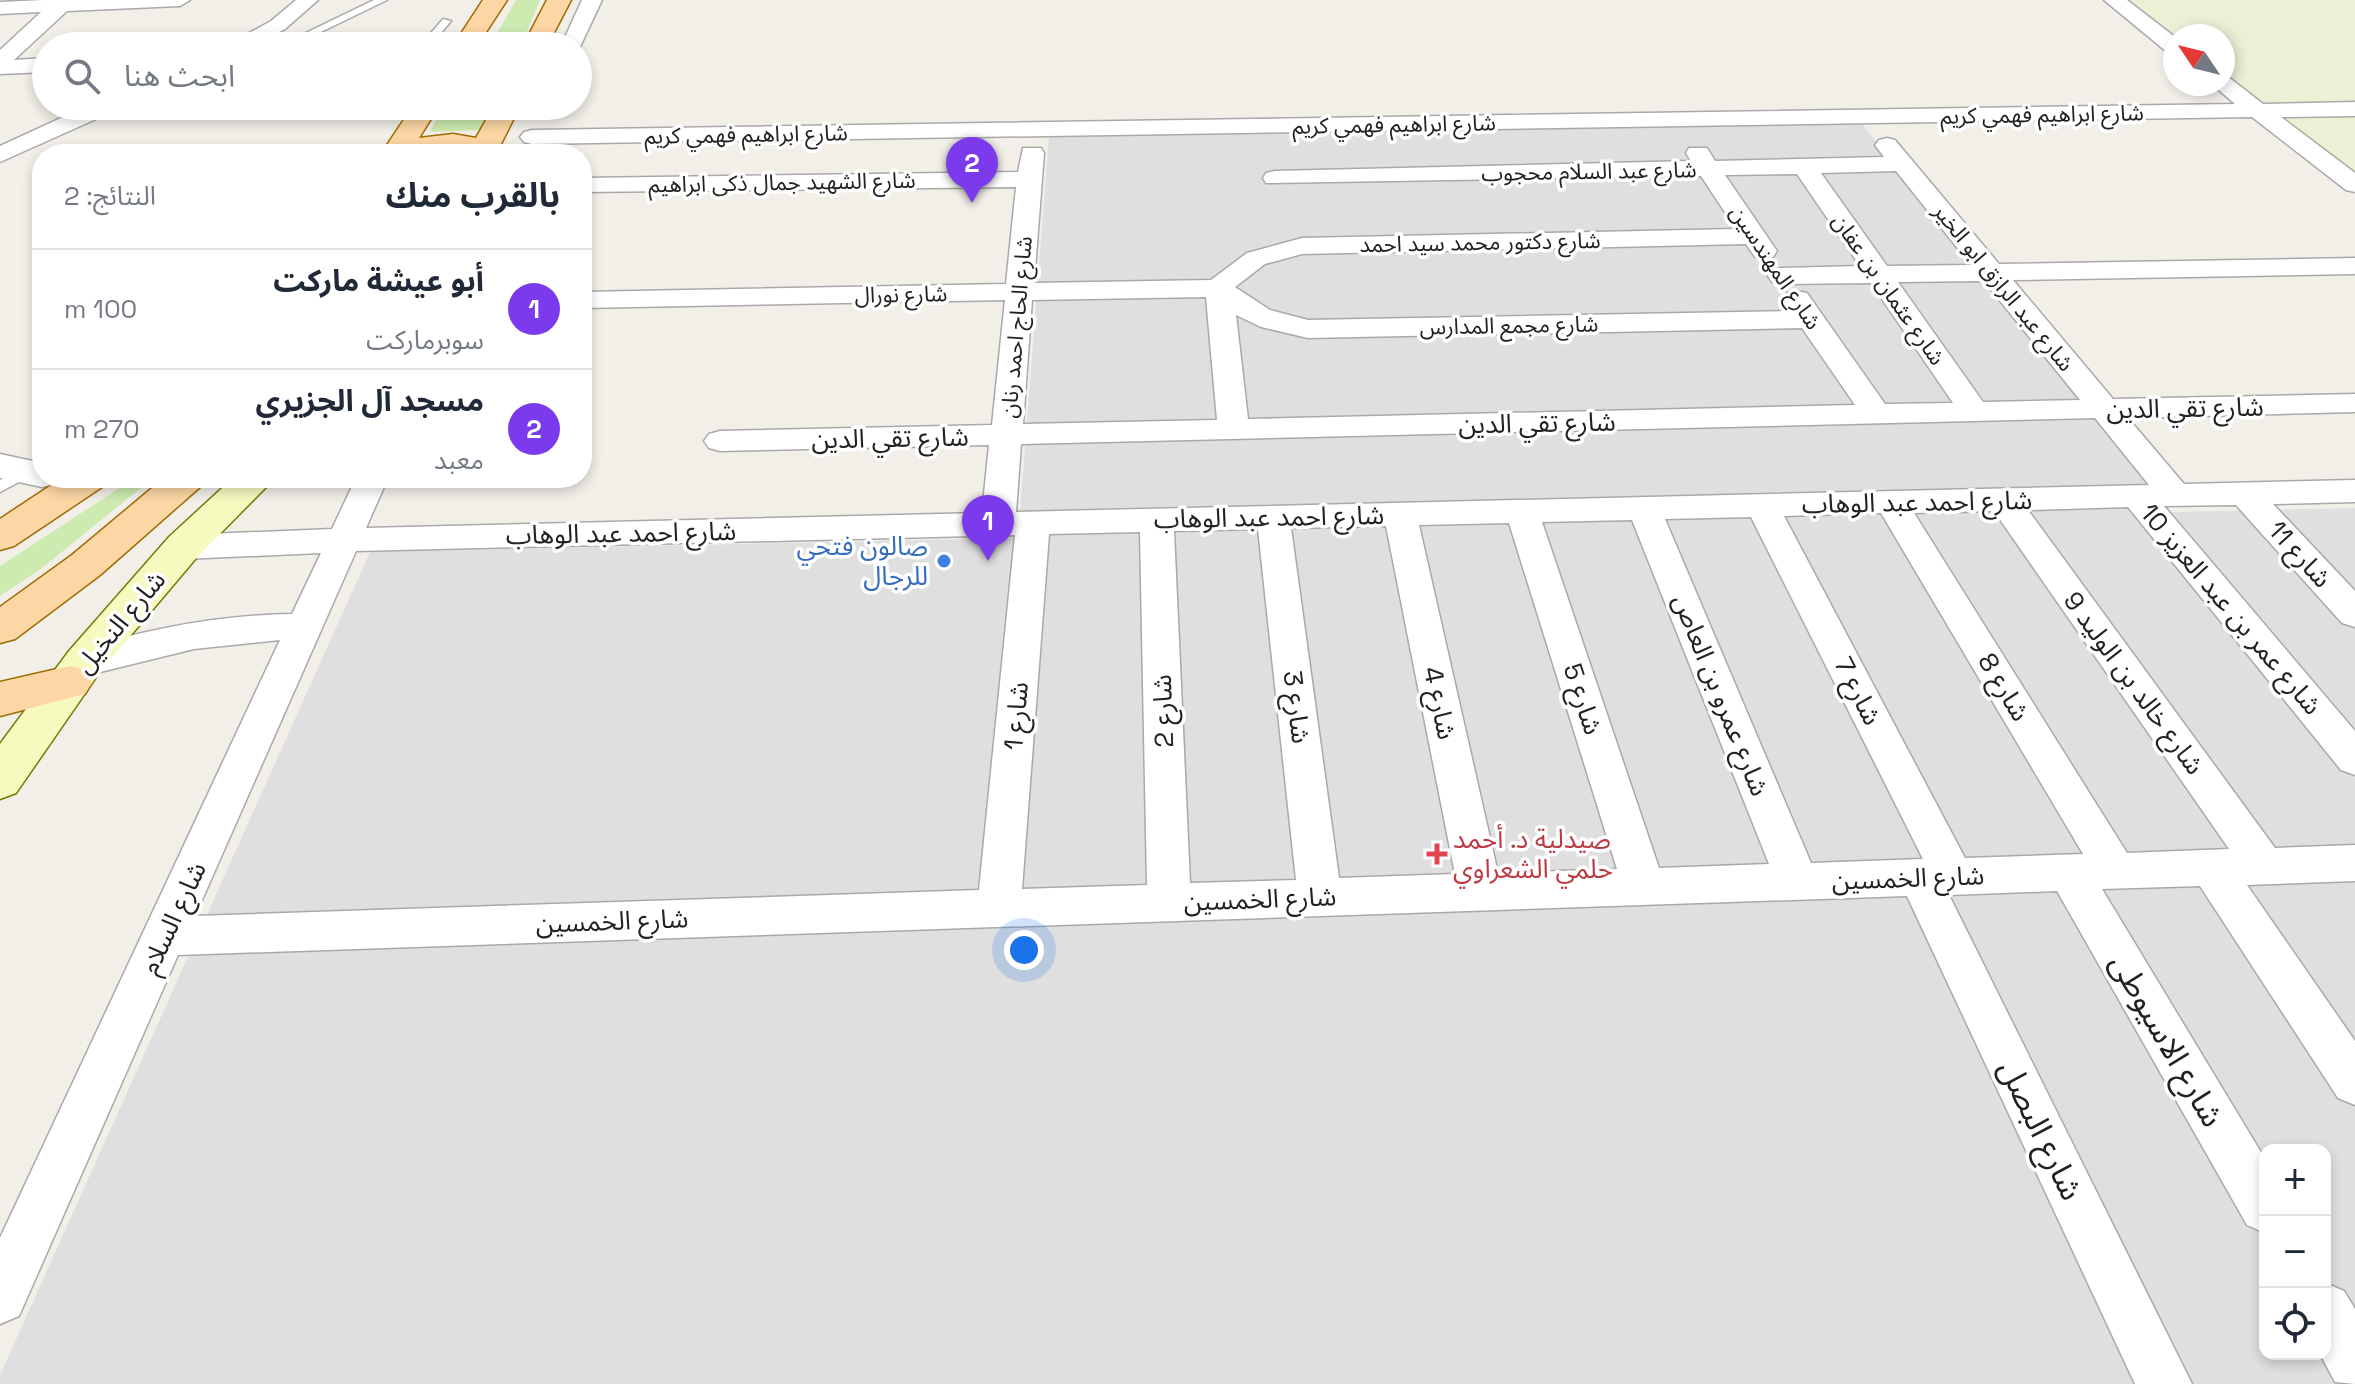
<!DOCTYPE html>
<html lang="ar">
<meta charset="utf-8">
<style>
body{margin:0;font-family:"Space Grotesk","Noto Sans Arabic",sans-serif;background:#f6f6f7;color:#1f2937;direction:rtl}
.controls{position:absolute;right:24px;bottom:24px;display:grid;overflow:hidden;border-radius:16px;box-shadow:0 4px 12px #0003}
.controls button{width:72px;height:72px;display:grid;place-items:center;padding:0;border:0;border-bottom:2px solid #e0e1e3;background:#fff;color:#1f2937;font:40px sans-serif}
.compass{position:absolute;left:2163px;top:24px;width:72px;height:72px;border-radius:50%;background:#fff;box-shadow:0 4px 12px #0003;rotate:305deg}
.you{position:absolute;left:1024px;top:950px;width:28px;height:28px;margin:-20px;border:6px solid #fff;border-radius:50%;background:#1a73e8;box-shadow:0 0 0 12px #1a73e833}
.badge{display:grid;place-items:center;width:52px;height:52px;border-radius:50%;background:#7c3aed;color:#fff;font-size:26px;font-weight:700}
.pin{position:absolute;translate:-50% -66px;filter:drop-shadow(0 2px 4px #0008)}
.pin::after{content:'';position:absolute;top:42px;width:28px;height:24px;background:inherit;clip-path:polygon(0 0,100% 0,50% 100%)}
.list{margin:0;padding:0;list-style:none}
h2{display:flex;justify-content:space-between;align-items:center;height:104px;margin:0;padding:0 32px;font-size:34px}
h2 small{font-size:26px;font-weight:400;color:#747a83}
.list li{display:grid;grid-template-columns:52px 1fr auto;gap:24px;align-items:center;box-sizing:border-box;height:120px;padding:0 32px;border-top:2px solid #e0e1e3}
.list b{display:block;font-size:30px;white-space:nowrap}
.list p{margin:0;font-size:26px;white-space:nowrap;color:#747a83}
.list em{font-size:26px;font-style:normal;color:#747a83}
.icon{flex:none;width:44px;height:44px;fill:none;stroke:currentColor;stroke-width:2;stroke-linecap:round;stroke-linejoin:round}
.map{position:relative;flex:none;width:2355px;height:1384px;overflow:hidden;direction:ltr}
.search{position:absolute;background:#fff;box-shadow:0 4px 12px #0003;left:32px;top:32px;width:560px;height:88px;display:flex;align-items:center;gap:20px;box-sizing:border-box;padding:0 28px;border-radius:44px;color:#747a83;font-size:30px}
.panel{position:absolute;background:#fff;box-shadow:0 4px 12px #0003;left:32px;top:144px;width:560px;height:344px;border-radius:32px;direction:rtl}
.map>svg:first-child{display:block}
</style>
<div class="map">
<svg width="2355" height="1384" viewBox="0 0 2355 1384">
<rect width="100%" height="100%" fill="#f2efe9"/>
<path fill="#e0dfdf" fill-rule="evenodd" d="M1861,123L2171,512L2355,508V1384H0V1375L370,552L1018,538L1049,136ZM2265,1150H2325V1354H2265Z"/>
<path fill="#eef0d5" d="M2124,0H2355V173L2223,74V36L2175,38Z"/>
<path fill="#cdebb0" d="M516,0H540L521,46H490Z
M444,106H493L480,130L430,132Z
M135,478H153L41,569L0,596V566Z"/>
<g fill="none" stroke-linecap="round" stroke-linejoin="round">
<defs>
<path id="service" d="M374,0H387L292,46L281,45Z
M443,19L451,21L430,46H420Z
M27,467L35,472L32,475L0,492V480Z"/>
<path id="minor" d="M43,0H190L180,6L67,11L14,60L46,58V72L0,74V50L41,12L0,14V2Z
M296,0H318L285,29L253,46H226L271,21Z
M582,0H602L578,51V46H561Z
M2104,0H2127L2175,37V53L2167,52Z
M2223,77L2231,79L2263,104L2355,102V116L2281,117L2355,173V192L2346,190L2252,117L532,144L524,142L520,137L524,132L532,130L2235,104L2212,84H2223Z
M87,106H117L114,111L0,162V146Z
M1887,138L1895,140L1999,264L2355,258V274L2013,280L2113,399L2355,394V412L2128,418L2184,484L2355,480V502L2273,504L2355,591V627L2342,623L2236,505L2164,506L2355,731V775L2341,770L2128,507L2028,510L2275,848L2355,845V881L2247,885L2355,1041V1105L2338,1098L2200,886L2102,889L2265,1159V1233L2247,1225L2057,891L1949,895L2192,1384H2135L1907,896L178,955L19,1316L0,1324V1238L280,640L194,649L84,676L71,672L65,662L71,652C143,630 216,615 292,614L321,553L183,559L171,555L166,547L171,539L183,535L332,529L356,478H388L366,528L982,513L989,445L720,451L709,448L704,441L709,434L720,431L992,425L1005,300L582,308V292L1006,284L1016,187L582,192V178L1018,172L1023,148H1041L1044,153L1034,283L1211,280L1247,253L1302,238L1736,229L1701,176L1266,183L1263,178L1266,173L1275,171L1691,161L1686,153L1689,148H1707L1715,161L1884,157L1875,145L1879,140ZM1896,171L1971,265L1887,266L1821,173ZM1797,174L1860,266L1782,268L1772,270L1768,276L1772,282L1782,284L1871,283L1953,403L1885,404L1807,293L1797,291L1787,293L1783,299L1791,311L1308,320L1270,310L1235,287L1265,264L1302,254L1746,244L1755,257H1773L1777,251L1725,175ZM1984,281L2080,400L1983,402L1898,282ZM1206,297L1217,420L1023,424L1032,300ZM1236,315L1261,327L1308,338L1802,328L1855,405L1248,419ZM2095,418L2149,485L1016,512L1021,444ZM1994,511L2229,849L2127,853L1914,513ZM1881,513L2083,854L1965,858L1784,516ZM1751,517L1923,859L1811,863L1665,519ZM1632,520L1769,864L1659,868L1542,522ZM1509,523L1617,869L1498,873L1419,525ZM1386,526L1455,874L1339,878L1291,528ZM1258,529L1296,880L1190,883L1174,531ZM1140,532L1147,885L1022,889L1049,534ZM1015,535L979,890L195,916L356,551Z
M2325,1283L2344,1291L2355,1309V1384L2335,1382L2320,1354H2325Z"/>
<path id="tertiary" d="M0,454L42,463V478H59L55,484L42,487L0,478Z"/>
<path id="secondary" d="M233,478H275L197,557L99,673L16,793L0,799V744L69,651L169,537Z"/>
<path id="primary" d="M483,0H507L477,46H453Z
M547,0H571L547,46H523Z
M413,106H439L419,138L453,134L476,138L494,106H520L496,154H467L453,150L381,154Z
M62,478H108L102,487L14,546L0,550V519Z
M164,478H206L200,487L100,575L15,639L0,643V607L72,555Z
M70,666L85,670L92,682L85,694L0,716V682Z"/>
</defs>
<use href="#service" stroke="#a9a9a9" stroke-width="3"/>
<use href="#minor" stroke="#a9a9a9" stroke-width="3"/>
<use href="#tertiary" stroke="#a9a9a9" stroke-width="3"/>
<use href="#secondary" stroke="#707d05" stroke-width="3"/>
<use href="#primary" stroke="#a06b00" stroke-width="3"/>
<use href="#service" fill="#fff" fill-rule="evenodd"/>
<use href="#minor" fill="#fff" fill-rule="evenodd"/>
<use href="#tertiary" fill="#fff" fill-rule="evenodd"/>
<use href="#secondary" fill="#f7fabf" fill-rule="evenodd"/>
<use href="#primary" fill="#fcd6a4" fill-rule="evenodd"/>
</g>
<circle fill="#3f7fe0" stroke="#fff" stroke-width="3" cx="944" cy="561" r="8"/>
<path fill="#e0444e" stroke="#fff" stroke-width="3" d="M1433 842h8v8h8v8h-8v8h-8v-8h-8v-8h8z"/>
<g text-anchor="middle" stroke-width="7" stroke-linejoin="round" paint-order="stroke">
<g font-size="22" fill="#222" stroke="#fff">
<text transform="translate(2042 114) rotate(-1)" y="8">شارع ابراهيم فهمي كريم</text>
<text transform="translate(1394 124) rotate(-1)" y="8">شارع ابراهيم فهمي كريم</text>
<text transform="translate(746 134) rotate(-1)" y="8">شارع ابراهيم فهمي كريم</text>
<text transform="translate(1589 171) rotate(-1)" y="8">شارع عبد السلام محجوب</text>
<text transform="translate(782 182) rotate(-1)" y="8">شارع الشهيد جمال ذكى ابراهيم</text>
<text transform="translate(1480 242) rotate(-1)" y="8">شارع دكتور محمد سيد احمد</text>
<text transform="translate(1776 267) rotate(56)" y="8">شارع المهندسين</text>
<text transform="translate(2004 287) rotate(51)" y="8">شارع عبد الرازق ابو الخير</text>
<text transform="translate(1889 289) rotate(55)" y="8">شارع عثمان بن عفان</text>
<text transform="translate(901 294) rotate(-1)" y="8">شارع نورال</text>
<text transform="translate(1509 325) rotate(-1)" y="8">شارع مجمع المدارس</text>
<text transform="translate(1016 327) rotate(-85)" y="8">شارع الحاج احمد رنان</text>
</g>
<g font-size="26" fill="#222" stroke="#fff">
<text transform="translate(2185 408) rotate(-1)" y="9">شارع تقي الدين</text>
<text transform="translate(1537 423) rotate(-1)" y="9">شارع تقي الدين</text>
<text transform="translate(890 438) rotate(-1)" y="9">شارع تقي الدين</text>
<text transform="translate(1917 502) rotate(-1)" y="9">شارع احمد عبد الوهاب</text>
<text transform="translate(1269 517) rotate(-1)" y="9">شارع احمد عبد الوهاب</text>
<text transform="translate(621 533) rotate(-1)" y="9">شارع احمد عبد الوهاب</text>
<text transform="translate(2300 554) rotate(48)" y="9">شارع 11</text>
<text transform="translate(2231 609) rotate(50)" y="9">شارع عمر بن عبد العزيز 10</text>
<text transform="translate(120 622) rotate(-50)" y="9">شارع النخيل</text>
<text transform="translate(2134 683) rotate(54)" y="9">شارع خالد بن الوليد 9</text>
<text transform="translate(2004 687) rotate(59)" y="9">شارع 8</text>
<text transform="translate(1858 691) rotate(63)" y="9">شارع 7</text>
<text transform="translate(1721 695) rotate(68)" y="9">شارع عمرو بن العاص</text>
<text transform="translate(1583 699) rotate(72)" y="9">شارع 5</text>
<text transform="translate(1440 703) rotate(78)" y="9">شارع 4</text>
<text transform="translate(1297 707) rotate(83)" y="9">شارع 3</text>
<text transform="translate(1163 711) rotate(-92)" y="9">شارع 2</text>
<text transform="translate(1016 716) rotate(-85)" y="9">شارع 1</text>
<text transform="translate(1908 878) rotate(-2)" y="9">شارع الخمسين</text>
<text transform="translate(1260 899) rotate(-2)" y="9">شارع الخمسين</text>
<text transform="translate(173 918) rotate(-65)" y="9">شارع السلام</text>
<text transform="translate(612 921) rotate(-2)" y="9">شارع الخمسين</text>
</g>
<g font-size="26" fill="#366cbe" stroke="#fff" text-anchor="end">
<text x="928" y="555">صالون فتحي<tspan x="928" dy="30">للرجال</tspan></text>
</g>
<g font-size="26" fill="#be3a42" stroke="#fff" text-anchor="start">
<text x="1453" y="848">صيدلية د. أحمد<tspan x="1453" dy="30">حلمي الشعراوي</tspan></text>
</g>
<g font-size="32" fill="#222" stroke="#fff">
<text transform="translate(2167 1040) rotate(60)" y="11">شارع الاسيوطى</text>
<text transform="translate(2041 1130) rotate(64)" y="11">شارع البصل</text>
</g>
</g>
</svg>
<div class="controls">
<button>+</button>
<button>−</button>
<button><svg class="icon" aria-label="locate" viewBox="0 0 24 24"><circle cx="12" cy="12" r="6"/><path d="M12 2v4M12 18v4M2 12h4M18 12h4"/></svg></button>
</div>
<svg class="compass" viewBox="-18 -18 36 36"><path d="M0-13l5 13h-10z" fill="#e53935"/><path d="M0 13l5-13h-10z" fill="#747a83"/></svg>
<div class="you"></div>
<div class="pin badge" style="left:988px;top:561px">1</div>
<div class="pin badge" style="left:972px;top:203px">2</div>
<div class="search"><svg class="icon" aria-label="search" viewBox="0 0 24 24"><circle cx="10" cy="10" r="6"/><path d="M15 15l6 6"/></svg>ابحث هنا</div>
<section class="panel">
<h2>بالقرب منك<small>النتائج: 2</small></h2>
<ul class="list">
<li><span class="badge">1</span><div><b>أبو عيشة ماركت</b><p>سوبرماركت</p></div><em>100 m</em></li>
<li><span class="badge">2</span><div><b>مسجد آل الجزيري</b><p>معبد</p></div><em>270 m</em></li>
</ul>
</section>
</div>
